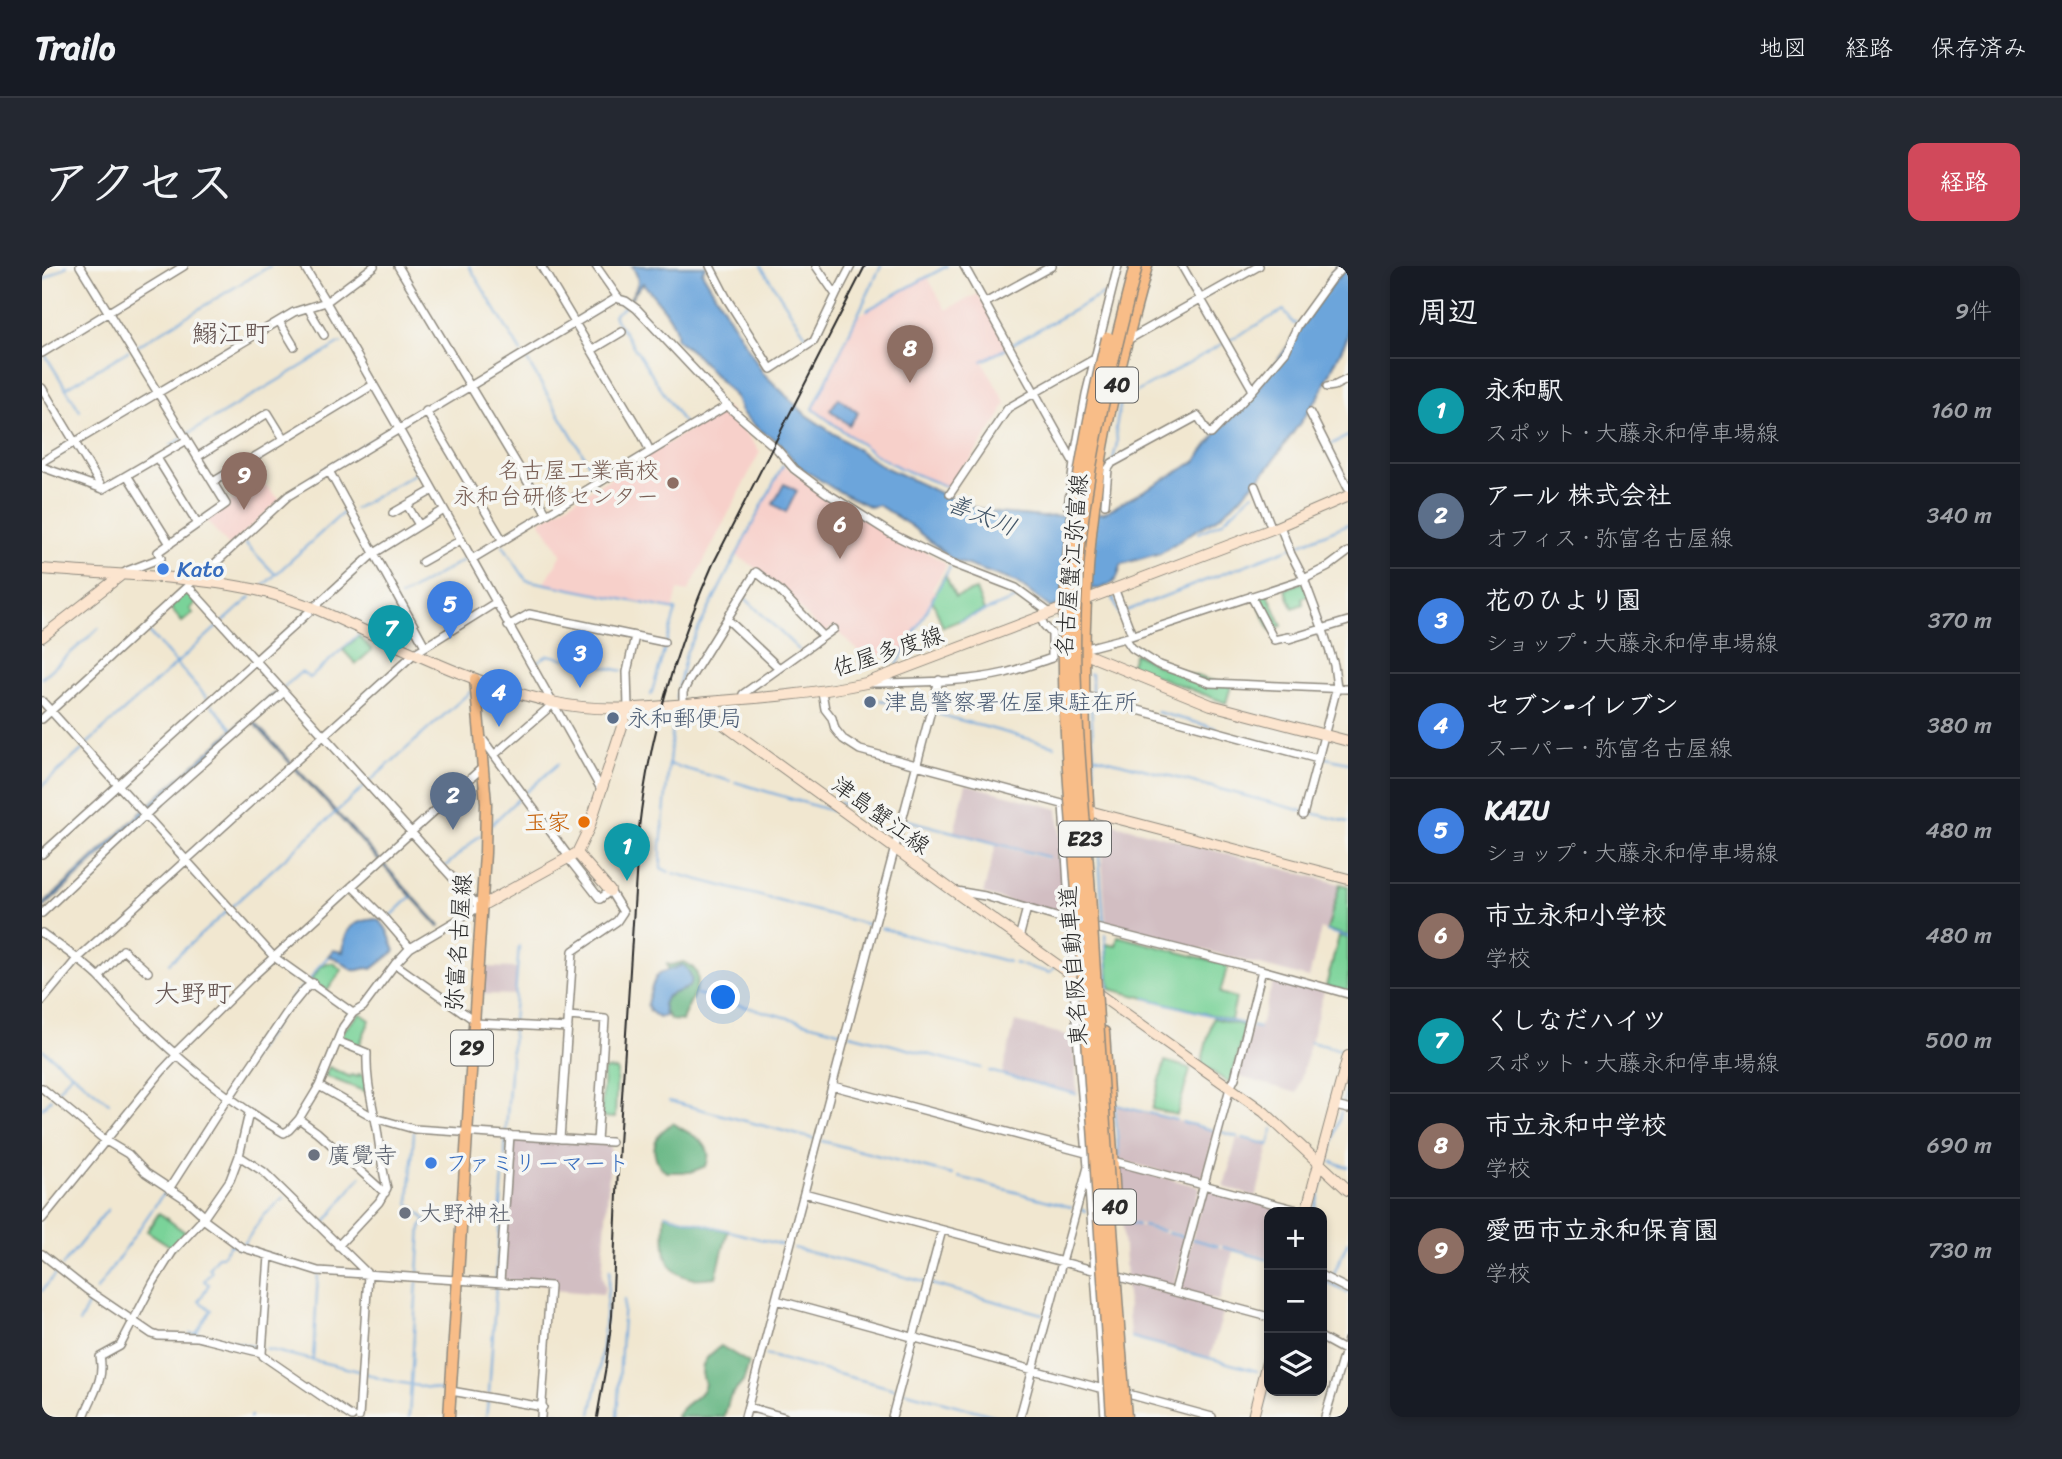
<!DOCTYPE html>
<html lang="ja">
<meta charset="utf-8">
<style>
body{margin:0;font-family:Sriracha,"Klee One",sans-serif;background:#242831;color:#f1f3f6}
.controls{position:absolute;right:21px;bottom:21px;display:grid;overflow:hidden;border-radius:14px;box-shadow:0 4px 10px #0003}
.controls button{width:63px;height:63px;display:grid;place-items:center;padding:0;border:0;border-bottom:2px solid #363941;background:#171b24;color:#f1f3f6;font:35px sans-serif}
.you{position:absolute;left:682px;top:732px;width:24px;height:24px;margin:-18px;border:5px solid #fff;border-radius:50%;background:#1a73e8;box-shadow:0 0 0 10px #1a73e833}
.badge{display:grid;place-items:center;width:46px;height:46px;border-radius:50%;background:#d1495b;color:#fff;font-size:23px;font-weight:700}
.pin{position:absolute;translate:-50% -58px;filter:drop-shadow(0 2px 4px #0008)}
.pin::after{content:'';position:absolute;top:37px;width:24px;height:21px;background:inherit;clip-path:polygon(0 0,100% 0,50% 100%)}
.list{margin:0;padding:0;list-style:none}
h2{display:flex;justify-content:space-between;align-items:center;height:91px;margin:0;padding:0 28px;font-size:30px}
h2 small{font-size:23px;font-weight:400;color:#9ea1a6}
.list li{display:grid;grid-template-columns:46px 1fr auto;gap:21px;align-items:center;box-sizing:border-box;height:105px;padding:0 28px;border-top:2px solid #363941}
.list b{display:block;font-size:26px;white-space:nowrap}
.list p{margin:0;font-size:23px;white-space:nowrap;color:#9ea1a6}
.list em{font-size:23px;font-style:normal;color:#9ea1a6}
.icon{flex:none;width:38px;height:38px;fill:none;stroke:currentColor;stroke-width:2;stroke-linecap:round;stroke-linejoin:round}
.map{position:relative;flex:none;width:1306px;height:1151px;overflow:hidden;border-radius:14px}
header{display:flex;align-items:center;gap:42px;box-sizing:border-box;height:98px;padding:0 35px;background:#171b24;border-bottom:2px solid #363941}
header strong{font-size:33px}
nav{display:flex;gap:38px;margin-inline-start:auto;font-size:24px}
.intro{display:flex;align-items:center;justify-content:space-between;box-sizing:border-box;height:168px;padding:0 42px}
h1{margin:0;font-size:49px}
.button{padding:18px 32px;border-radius:14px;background:#d1495b;color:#fff;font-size:24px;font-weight:700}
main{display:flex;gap:42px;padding:0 42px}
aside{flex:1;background:#171b24;border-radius:14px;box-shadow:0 4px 10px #0003}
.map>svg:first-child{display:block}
</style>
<header>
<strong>Trailo</strong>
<nav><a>地図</a><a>経路</a><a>保存済み</a></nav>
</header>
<div class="intro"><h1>アクセス</h1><a class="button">経路</a></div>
<main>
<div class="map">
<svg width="1306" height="1151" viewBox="0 0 1306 1151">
<rect width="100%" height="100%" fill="#f6f6f2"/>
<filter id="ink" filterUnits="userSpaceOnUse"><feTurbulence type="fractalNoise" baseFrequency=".0143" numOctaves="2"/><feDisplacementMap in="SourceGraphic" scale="14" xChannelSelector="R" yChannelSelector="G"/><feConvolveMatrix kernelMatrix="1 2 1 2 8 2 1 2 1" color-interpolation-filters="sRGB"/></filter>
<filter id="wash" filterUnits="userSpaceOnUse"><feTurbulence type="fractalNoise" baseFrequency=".00686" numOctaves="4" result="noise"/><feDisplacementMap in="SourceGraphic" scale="28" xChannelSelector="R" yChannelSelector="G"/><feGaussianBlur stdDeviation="1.57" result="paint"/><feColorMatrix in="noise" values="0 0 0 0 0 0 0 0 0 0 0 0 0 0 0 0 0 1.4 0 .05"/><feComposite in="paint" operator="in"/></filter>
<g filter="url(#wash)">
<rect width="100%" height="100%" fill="#f1e7d0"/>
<path fill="#f7d0ca" d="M885,10L904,44L936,28L967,82L941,96L964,138L961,141L959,149L909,222L858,202L834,189L771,143L817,49Z
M685,141L718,186L646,326L636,324L631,344L502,318L520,288L498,255Z
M741,199L903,297L904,300L890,324L893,326L861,387L840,389L819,387L790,361L784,367H781L738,322L715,303L694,289Z
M218,214L238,234L187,280L164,254Z"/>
<path fill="#d2bec2" d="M924,518L1016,543L1026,650L1023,651L941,628L954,579L1006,593V591L912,566Z
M1058,554L1298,618L1285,664L1279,663L1267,712L1064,658Z
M441,701L475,702L473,729L439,728Z
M1232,712L1282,725L1255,827L1198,811L1196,808L1209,761L1217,763Z
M973,756L1032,771L1035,828L960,808Z
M1075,839L1173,865L1160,914L1158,916L1078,894Z
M470,872L569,878L560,1010L563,1021L561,1028L510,1024L511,1019L459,1015Z
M1195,872L1227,880L1214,931L1182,921Z
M1078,900L1155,920L1157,923L1145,970L1082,954Z
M1163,922L1241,944V946H1227V992L1150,972Z
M1080,955L1144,973L1132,1021L1130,1022L1084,1011Z
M1150,974L1191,985L1177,1035L1138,1024L1137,1022Z
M1084,1016L1183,1041L1168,1091L1088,1070Z"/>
<path fill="#7ad399" stroke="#527f62" stroke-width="2" d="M903,309L913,331L934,324L942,345L901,361L890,333Z
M1261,316L1267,329L1260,332L1261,338L1251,342L1243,323Z
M144,324L148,325L151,329L149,331L154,337L148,343L151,347L140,356L127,340Z
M1226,328L1240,360L1228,364L1214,332Z
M317,370L330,384L314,398L301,384Z
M1093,387L1115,399L1189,420L1184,437L1088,400Z
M1298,618L1306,620V670L1285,664Z
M1076,670L1186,699L1178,727L1194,732L1189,754L1068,723L1064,678L1074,680Z
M1297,670L1306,672V726L1284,720Z
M285,697H291L300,704L285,725L269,714L279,700Z
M318,747L328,754L316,782L299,775L302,764Z
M1171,752L1204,760L1188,818L1159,798Z
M1123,795L1147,802L1148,804L1135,849L1110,843Z
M287,801L308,811L309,809L316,811L317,808L323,811L324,826L283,810Z
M562,803L575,804L573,852L559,851Z
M117,947L144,967L131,982L105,965Z"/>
<path fill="#63b581" stroke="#477056" stroke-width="2" d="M641,696C673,708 643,739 640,755L629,754C614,737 623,728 642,724L637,700L627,706L625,698L629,699Z
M630,857C646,868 675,876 664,900L649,906H624C613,897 608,882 617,869C620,864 626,861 630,857Z
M623,948L686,965L674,1011C666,1011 657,1014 648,1012C616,1006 623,972 623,948Z
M679,1080L707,1097L701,1116L688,1131L682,1151H634C641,1136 655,1135 661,1123C664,1118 663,1117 661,1112C657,1096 667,1089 679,1080Z"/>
<path fill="#6ca5db" stroke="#4c6883" stroke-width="2" d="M590,0H664L660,6L721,107L764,149L840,200L926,240L955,247L1001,251L1062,247L1153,196L1178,163L1206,137L1281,29L1306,0V70L1277,130L1226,202L1191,239L1174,253L1151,266L1118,287L1080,298C1076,303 1078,308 1074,313C1071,319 1062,321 1056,323L1051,322L1009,342L974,316L911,294L869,260L836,239L828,241L792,223L755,199L738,177L715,162L699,146L694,132L653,88L634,73C637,55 612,32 601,17L587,34C596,19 600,16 590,0Z
M797,132L816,147L807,159L788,144Z
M742,218L755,225L744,246L731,238Z
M241,423L209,452L398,660L397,661L208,453L0,643V640L122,525L236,424Z
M334,653C346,659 348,673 353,685L330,703C323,700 318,706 311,704L293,692L286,690L291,684L301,686C303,660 311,655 334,653Z
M640,699C648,704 655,718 643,723C637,726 631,726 625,730L621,738L623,750L617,752L608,745L605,738C607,730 612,710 618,707C625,704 632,703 640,699Z"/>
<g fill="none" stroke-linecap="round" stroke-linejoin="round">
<path stroke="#6ca5db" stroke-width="2" d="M427,0L479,86
M719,0L767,74
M839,0L771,143L834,189L858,202L908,222
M1111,2L1114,0
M1288,9L1296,0
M0,15L25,0
M580,37L584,40L571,49L644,161
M825,44L905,0
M1186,75L1242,44L1252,58L1254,57
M970,78L1061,28
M92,82L228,0
M4,90L38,145
M483,91L556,213
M940,95L965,82
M24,122L86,85
M144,169L299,77
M129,179L140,173
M1288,179L1306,170
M1071,194L1075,177L1074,161L1079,135L1180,78
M270,210L349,162
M312,243L374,207
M1156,267L1180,256L1211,227
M203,277L233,308
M461,279L484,314L634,344L609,429
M1249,282L1306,258
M222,319L304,244
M1070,330L1085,366
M358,331L423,293
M702,331L757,384
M1084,345L1245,283
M918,355L979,331
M181,356L209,331
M104,363L165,432
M492,398L506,389L581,405
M855,399L908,301
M1048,408H1050V429
M0,412L57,362
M242,421L259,406L268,412L316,369
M634,432L644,387L741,199
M838,434L885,446
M1049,435L1054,538
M170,439L190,462
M1115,446L1174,462
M892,447L1013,480
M45,478L176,360
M1052,490L1261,545
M1280,491L1306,497
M626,498L688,515
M327,516L428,426
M693,516L790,545
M0,520L40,484
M484,526L516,498
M797,537L857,553
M294,546L323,520
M1266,546L1306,556
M865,554L1006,591
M450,558L478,531
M1055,561L1062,660
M1017,594L1020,595
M404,600L438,569
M627,606L619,602V580L632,445
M631,607L828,659
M190,640L293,547
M347,652L369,631
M839,662L967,696
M1285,665L1306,671
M1063,668L1067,723
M127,697L185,645
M972,697L1008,707L1012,702
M268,713L277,700L286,691
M655,728L800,766
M1103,732L1202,758
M471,756L477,680
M1067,759L1077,893
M1208,760L1217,762
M808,768L939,802
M1268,776L1300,784
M0,783L67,837
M947,805L1034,828
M185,827L251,731L263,718
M13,828L29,808
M627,835L772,873
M1301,837L1306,818
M1074,839L1134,854
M0,843L9,833
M1140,856L1171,864
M464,865L471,763
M372,866L367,937L385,955L379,961L376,1008
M1180,866L1196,871
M1201,872L1227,879L1231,863
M780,875L911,909
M463,890L464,871
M1286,896L1299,846
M1290,896L1306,901
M1078,903L1081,955L1096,959
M917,911L1029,941
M1038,943L1044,945
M1272,946L1280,916
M623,948L744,980
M281,959L319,910
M1101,960L1121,965
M1126,967L1143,971
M1150,973L1176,980
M202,978L223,947L224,948L242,931
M1181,981L1227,994
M752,982L882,1016
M20,1000L66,943
M1290,1012L1306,975
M1280,1014L1306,1027
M454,1015L461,908
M889,1018L1000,1048
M0,1025L15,1006
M54,1025L123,925
M37,1057L49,1033
M148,1067L163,1069L218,1082
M154,1067L169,1044L157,1035L167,1018L162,1015L170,1005L167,1002L176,990H180L189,978L196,983
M1089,1071L1215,1105
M224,1083L317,1105
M724,1089L853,1123
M271,1093L276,1008
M323,1107L339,1113L403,1125
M861,1125L958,1151
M447,1127L454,1020
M504,1145L534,1151
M549,1148L557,1109L568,1003
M208,1151L209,1150
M367,1151L375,1016
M444,1151L446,1135
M575,1151L582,1033
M1219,1151L1227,1118"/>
</g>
</g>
<g filter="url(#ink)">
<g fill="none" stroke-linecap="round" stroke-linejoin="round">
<defs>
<path id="street" d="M38,0L184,238L116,286L119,292L85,305L79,309
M262,0L284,36L357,163L559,523
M356,0L505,248
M499,0L599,167L608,185
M554,0L577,33L584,35L595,43L689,143L735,183L752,203L783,226L848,267L907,296L974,322L1008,347
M668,0L685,33L729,103L772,75L794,29L774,0
M922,0L1032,197L1026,241
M794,29L809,0
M943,37L1010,0
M266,42L282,69
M237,55L252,80
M1084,75L1217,0
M550,84L580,66
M0,87L142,0
M1285,121L1292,120L1306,113
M0,122L61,223
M1211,124L1244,85L1256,59L1290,12L1302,0
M384,145L461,275
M1268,147L1306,222
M155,191L226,147L242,173
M115,192L156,258
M1032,195L1044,128L1076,0
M0,197L1,195L252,46L284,36L332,0
M0,201L61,223
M287,205L383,380
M85,209L128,278
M171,216L331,119
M1213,220L1230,263
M61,223L145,174
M908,228L966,142L1061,88
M1063,238L1066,203L1070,197L1156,150L1167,168H1169L1211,124L1140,0
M365,239L377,259
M351,247L391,224
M1238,260L1249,288L1262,313L1281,364L1292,399L1295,421L1261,549
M430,293L686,139
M380,296L419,274
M154,315L246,230L576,31
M146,320L437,641
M1072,322L1090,369
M1209,330L1232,374L1246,371L1247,373L1306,355
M685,353L737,402
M466,360L487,348L622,376
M1083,372L1090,382L1115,398L1168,417L1306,423
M1041,383L1083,372L1262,313L1286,301L1306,286
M831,417C874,416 921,417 963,407C978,403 994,397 1010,392V368L1002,359L998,351
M780,426L783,443L790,452L793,463L801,473L818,484L1024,539
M700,433L701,428L792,363
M1040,433L1048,431L1276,493
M0,435L232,691L311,747
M641,438V426L646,416L714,306L737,324L781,370
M586,442L585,406L593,370
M0,453L149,317
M439,471L527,591
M452,489L510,439
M0,588L331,288L402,244
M310,620L343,653L368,682
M914,625L943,630L1031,656
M0,647L116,537L242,426
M1046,660L1220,704L1306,728
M0,667C19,681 39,694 56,710C69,723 80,737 93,750C138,795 187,836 242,867L247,864L257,853L277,820L301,761L311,747L321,741L353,698L368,682L439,640
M977,672L985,642
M353,698L432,754
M57,711L81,684L106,706
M0,735L35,693L373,387L453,337
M526,750L563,753L555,875
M432,757L526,762
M295,775L325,787C324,816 330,835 335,863C338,883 340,903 345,922L337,936L296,980
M133,787L209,712L441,501
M277,820L333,852L372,863L569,876
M791,820L1044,887
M0,822L64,875L86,888L104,907L142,932L160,948L161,953L199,981L276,1005L508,1020L499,1151
M187,832L250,739L263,723L271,717
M1293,840L1306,843
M257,853L275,866L343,927
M518,873L531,685L575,655L581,646L568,625L558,633L526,592
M197,890L222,906L326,1008
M1071,895L1263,946
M1046,907L1063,1151
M127,923L186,831
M762,927L1227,1051
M0,953L120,805L135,789
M0,988L44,1023L110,1068L116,1070L155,1071L220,1087L221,1090L310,1151
M1280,1010L1306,1023
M458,1016L468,869
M1133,1025L1188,822L1193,812L1220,704
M734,1034L1061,1123
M1280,1072L1302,1084
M220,1087L227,990
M409,1125L501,1141
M1086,1128L1170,1151
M706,1141L742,1151
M42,1151C49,1130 63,1115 58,1091L78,1080L111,1017L131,985L161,953L188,914L197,890L207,847
M317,1151L326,1009
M703,1151L897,414
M850,1151L900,964
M978,1151L1046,901L1035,769L1021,538
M1283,1151L1306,1074"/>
<path id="secondary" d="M0,303C67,309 139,309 205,322C228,326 250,334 272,342C350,376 427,418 510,436C560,448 614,441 665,436C718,432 771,428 824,417L1230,263L1306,230
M0,371L78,310
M1041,387L1169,439L1306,475
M652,437L910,624L1222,846L1306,924
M1047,545L1306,613
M535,587L547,562L586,442
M535,587L568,625
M439,640L535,587
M1264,946L1306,790
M1211,1151L1227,1088"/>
<path id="primary" d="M1047,551C1039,427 1039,304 1061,181C1072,120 1089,60 1105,0
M1062,766L1073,932
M407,1151L443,587L444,537L433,413"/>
</defs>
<use href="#street" stroke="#8e897e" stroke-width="10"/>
<use href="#secondary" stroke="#8e897e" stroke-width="12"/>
<use href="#primary" stroke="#8e897e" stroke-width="13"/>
<use href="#street" stroke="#fff" stroke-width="7"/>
<use href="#secondary" stroke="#fce5cf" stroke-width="10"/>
<use href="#primary" stroke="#f8bd88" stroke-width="10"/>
<path stroke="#2b2b2b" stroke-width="2" d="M555,1151L564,1100L570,1050L577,878L597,562C607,471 634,381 671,298L823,0"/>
<defs>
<path id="highway-bridge" d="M1066,72C1048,148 1033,224 1026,302C1017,415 1029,528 1037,640C1048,810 1061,981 1071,1151
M1083,1151C1069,977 1058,802 1047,628C1040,519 1026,411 1035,302C1043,199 1068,100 1094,0"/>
</defs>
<use href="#highway-bridge" stroke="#8e897e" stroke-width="15" stroke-linecap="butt"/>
<use href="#highway-bridge" stroke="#f8bd88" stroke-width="12"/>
</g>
</g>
<circle fill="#8d6e63" stroke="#f6f6f2" stroke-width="2.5" cx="631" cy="217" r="7"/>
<g fill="#3f7fe0" stroke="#f6f6f2" stroke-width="2.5">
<circle cx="121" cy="303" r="7"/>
<circle cx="389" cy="897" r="7"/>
</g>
<g fill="#5c6f8a" stroke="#f6f6f2" stroke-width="2.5">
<circle cx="828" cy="436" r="7"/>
<circle cx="571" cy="452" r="7"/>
</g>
<circle fill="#e8710a" stroke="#f6f6f2" stroke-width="2.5" cx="542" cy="556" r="7"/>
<g fill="#6b7280" stroke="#f6f6f2" stroke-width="2.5">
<circle cx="272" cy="889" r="7"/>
<circle cx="363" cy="947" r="7"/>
</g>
<g text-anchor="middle" stroke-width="7" stroke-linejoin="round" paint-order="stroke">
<g fill="#f6f6f2" stroke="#686867" stroke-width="2">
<rect x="1054" y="101.5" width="42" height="35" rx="5"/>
<rect x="1017" y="555.5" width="52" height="35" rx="5"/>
<rect x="409" y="764.5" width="42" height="35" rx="5"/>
<rect x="1052" y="923.5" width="42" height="35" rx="5"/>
</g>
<g font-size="21" font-weight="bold" fill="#2b2b2b">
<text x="1075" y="126">40</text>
<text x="1043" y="580">E23</text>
<text x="430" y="789">29</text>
<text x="1073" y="948">40</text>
</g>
<g font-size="23" fill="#785e54" stroke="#f6f6f2" text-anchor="end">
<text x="617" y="212">名古屋工業高校<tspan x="617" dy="26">永和台研修センター</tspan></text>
</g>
<g font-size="23" fill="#2b2b2b" stroke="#f6f6f2">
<text transform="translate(1029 299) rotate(-85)" y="8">名古屋蟹江弥富線</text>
<text transform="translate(846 385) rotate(-18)" y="8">佐屋多度線</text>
<text transform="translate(839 549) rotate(36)" y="8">津島蟹江線</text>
<text transform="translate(416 676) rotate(-86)" y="8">弥富名古屋線</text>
<text transform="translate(1031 700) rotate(-94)" y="8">東名阪自動車道</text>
</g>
<g font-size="23" fill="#366cbe" stroke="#f6f6f2" text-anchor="start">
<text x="135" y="311">Kato</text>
<text x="403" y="905">ファミリーマート</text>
</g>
<g font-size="23" fill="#4e5e75" stroke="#f6f6f2" text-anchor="start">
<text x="842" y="444">津島警察署佐屋東駐在所</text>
<text x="585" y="460">永和郵便局</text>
</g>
<g font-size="23" fill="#c56008" stroke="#f6f6f2" text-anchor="end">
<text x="528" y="564">玉家</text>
</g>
<g font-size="23" fill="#5b616d" stroke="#f6f6f2" text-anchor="start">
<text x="286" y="897">廣覺寺</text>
<text x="377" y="955">大野神社</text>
</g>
<g font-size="24" font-style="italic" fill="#425669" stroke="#f6f6f2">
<text transform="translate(940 249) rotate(22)" y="8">善太川</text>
</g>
<g font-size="26" fill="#665552" stroke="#f6f6f2">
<text x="189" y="76">鰯江町</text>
<text x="151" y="736">大野町</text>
</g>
</g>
</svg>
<div class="controls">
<button>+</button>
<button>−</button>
<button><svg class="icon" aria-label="layers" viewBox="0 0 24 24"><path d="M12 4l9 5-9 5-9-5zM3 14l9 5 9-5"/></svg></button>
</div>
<div class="you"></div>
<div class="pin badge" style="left:585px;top:615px;background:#0f9aa8">1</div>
<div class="pin badge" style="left:411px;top:564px;background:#5c6f8a">2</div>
<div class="pin badge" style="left:538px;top:422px;background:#3f7fe0">3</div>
<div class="pin badge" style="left:457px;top:461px;background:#3f7fe0">4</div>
<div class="pin badge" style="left:408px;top:373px;background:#3f7fe0">5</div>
<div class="pin badge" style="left:798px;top:293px;background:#8d6e63">6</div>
<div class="pin badge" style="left:349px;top:397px;background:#0f9aa8">7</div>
<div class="pin badge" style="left:868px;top:117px;background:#8d6e63">8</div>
<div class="pin badge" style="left:202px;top:244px;background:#8d6e63">9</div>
</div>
<aside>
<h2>周辺<small>9件</small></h2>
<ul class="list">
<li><span class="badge" style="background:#0f9aa8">1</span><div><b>永和駅</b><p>スポット · 大藤永和停車場線</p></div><em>160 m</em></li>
<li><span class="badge" style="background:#5c6f8a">2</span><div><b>アール 株式会社</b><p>オフィス · 弥富名古屋線</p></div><em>340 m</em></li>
<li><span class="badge" style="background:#3f7fe0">3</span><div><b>花のひより園</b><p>ショップ · 大藤永和停車場線</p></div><em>370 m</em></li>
<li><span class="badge" style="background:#3f7fe0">4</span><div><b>セブン-イレブン</b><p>スーパー · 弥富名古屋線</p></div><em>380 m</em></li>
<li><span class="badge" style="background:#3f7fe0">5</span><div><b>KAZU</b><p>ショップ · 大藤永和停車場線</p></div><em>480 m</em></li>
<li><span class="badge" style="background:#8d6e63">6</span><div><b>市立永和小学校</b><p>学校</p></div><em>480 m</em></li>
<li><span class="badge" style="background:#0f9aa8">7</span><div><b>くしなだハイツ</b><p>スポット · 大藤永和停車場線</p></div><em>500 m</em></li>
<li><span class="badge" style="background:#8d6e63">8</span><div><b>市立永和中学校</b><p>学校</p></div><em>690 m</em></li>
<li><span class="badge" style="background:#8d6e63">9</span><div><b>愛西市立永和保育園</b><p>学校</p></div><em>730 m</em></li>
</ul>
</aside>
</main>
